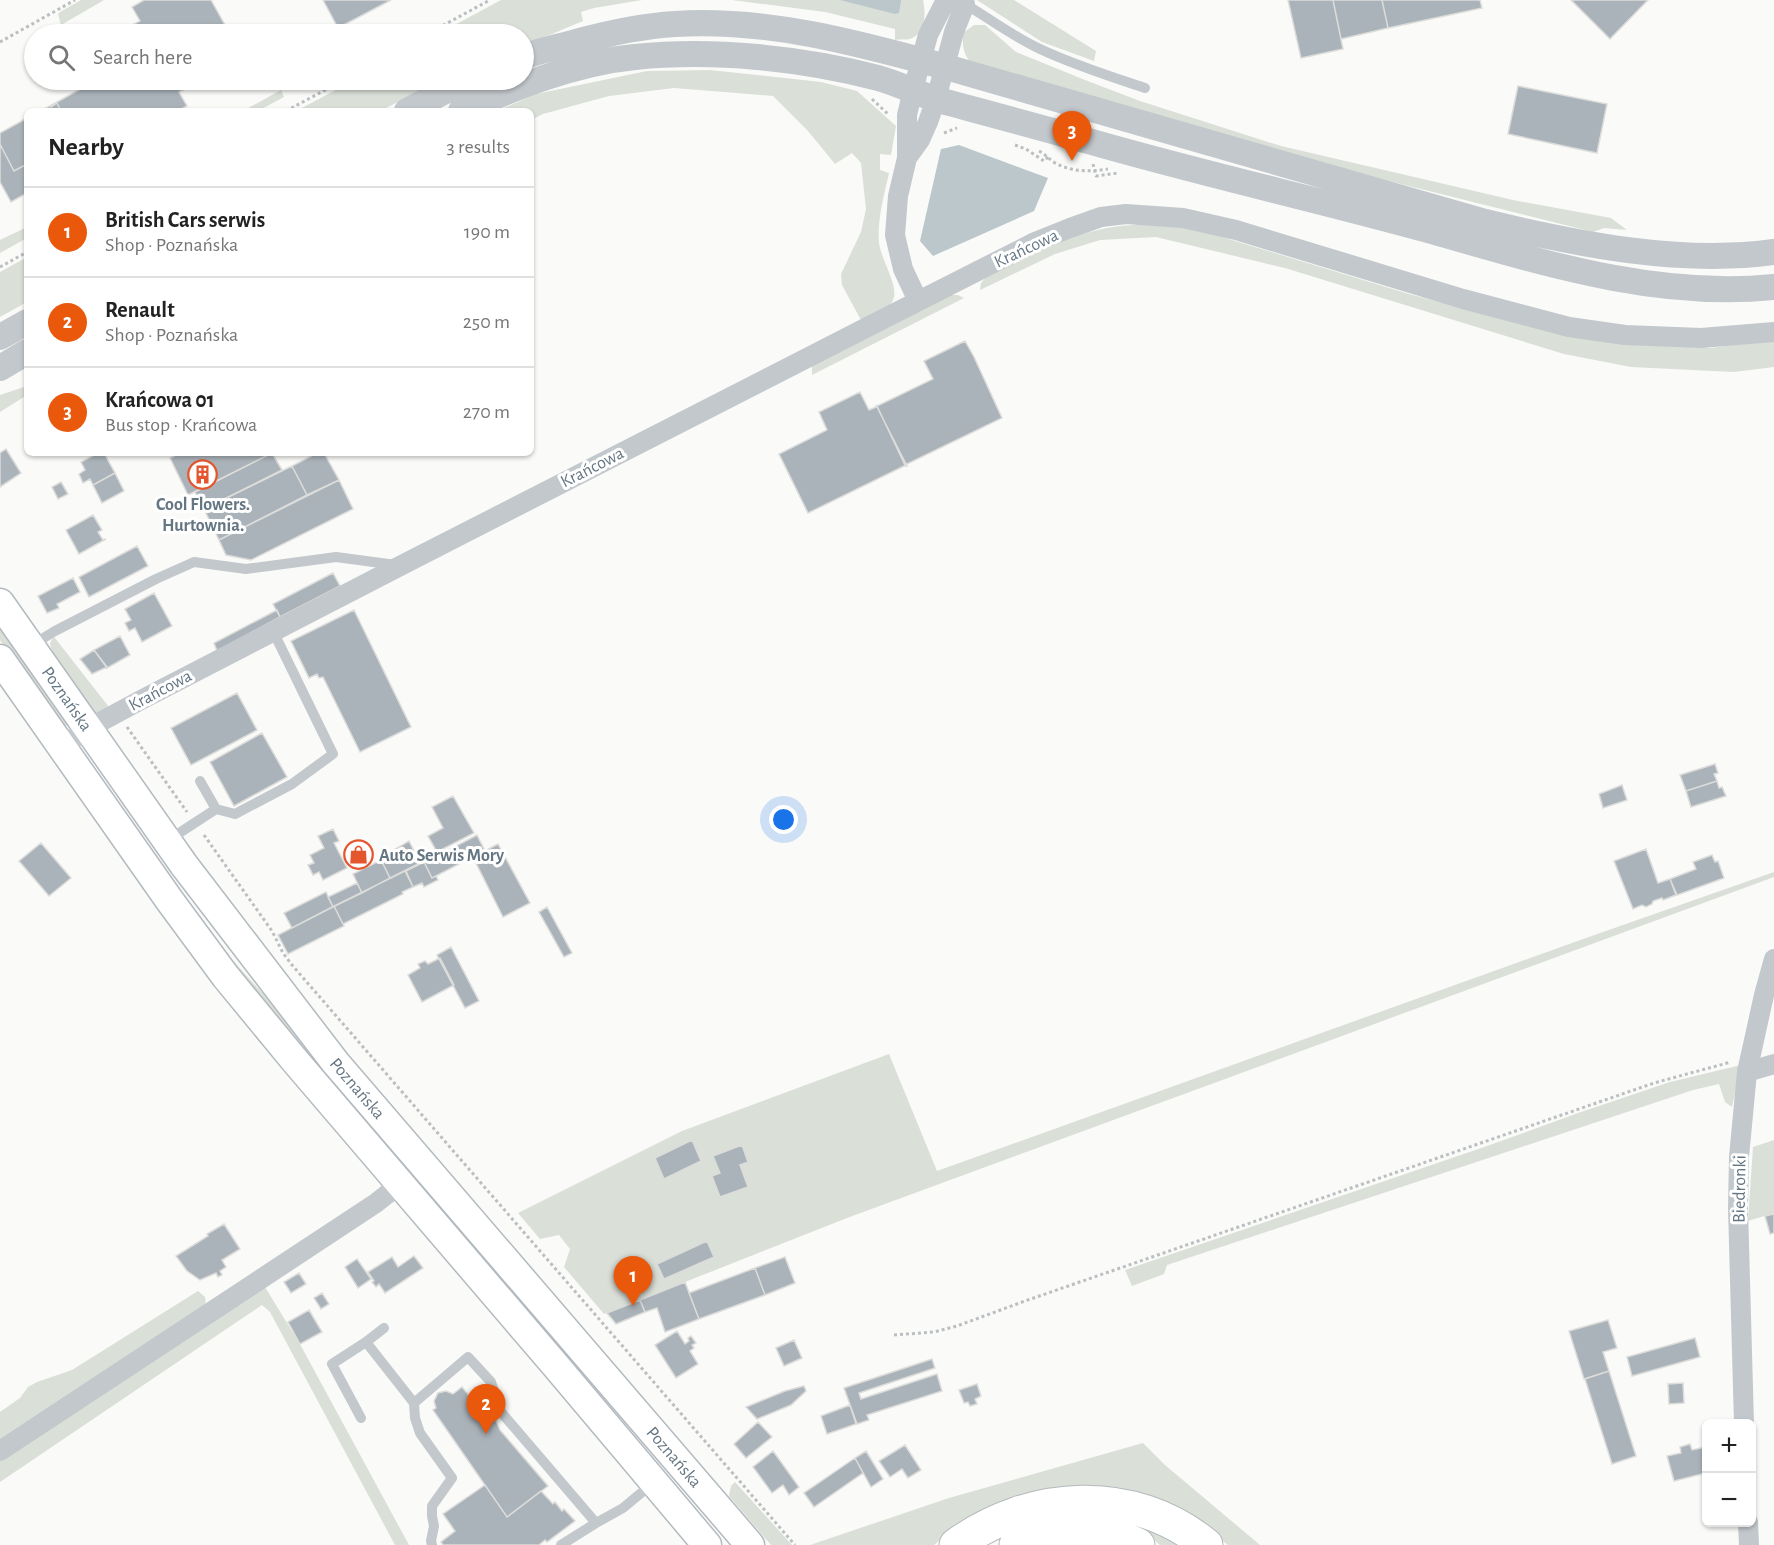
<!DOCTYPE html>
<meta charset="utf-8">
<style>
body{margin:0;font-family:"Alegreya Sans",sans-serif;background:#f2f2f2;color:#222}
.controls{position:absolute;right:18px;bottom:18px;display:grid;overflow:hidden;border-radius:9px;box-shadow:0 2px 4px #0004}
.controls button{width:54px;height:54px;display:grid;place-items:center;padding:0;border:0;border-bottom:2px solid #e0e0e0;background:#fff;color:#222;font:30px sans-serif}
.you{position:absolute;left:784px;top:820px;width:21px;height:21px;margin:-15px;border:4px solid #fff;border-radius:50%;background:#1a73e8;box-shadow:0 0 0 9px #1a73e833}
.badge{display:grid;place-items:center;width:39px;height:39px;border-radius:50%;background:#ea580c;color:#fff;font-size:20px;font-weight:700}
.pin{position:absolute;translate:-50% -50px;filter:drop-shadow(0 2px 3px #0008)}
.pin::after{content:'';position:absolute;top:32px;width:21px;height:18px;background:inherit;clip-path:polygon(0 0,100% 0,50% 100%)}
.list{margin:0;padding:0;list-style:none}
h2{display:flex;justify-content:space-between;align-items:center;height:78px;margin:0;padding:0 24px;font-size:26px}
h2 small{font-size:20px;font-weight:400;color:#767676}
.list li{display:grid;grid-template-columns:39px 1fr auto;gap:18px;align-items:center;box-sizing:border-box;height:90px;padding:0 24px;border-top:2px solid #e0e0e0}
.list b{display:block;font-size:22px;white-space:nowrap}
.list p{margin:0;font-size:20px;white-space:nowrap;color:#767676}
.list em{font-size:20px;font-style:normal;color:#767676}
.icon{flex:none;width:33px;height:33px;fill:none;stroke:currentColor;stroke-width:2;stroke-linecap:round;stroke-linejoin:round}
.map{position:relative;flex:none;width:1774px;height:1545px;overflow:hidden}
.search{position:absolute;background:#fff;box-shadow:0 2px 4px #0004;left:24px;top:24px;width:510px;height:66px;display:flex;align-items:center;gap:15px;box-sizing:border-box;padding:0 21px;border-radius:33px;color:#767676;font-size:22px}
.panel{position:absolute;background:#fff;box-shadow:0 2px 4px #0004;left:24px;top:108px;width:510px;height:348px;border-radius:9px}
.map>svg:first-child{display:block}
</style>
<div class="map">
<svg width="1774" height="1545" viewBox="0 0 1774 1545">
<rect width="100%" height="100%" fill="#fafaf8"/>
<path fill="#dadfd7" d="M81,0H104L61,25L58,14L60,12Z
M501,0H642L594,8L581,12L583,21L552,34L524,44V34H438Z
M732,0H923C926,13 926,34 910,39C906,40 899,39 895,40V29L825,12Z
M977,0H1014L1096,51L1094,61L1042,42Z
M974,25H985L1016,52L1085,80L1140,101L1281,146L1513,200L1611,218L1627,230L1604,228L1593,232L1357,173L973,66C964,55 962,48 963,33Z
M710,70L821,82L857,91L896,126L891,155L880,154V170L889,173C884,196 877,220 879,243C881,259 897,283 894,297C891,310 873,316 862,322L842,285L841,274L861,232L866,209L861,163L852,153L835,164L808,131L773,96L674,88L609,96L543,114L531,120V111H497L536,94L647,71Z
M355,80H441L380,111H296Z
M281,90L284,97L258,111H243Z
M1150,224L1182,227L1219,236L1409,294L1568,336L1711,348L1774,339V367L1734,372L1631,367L1564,354L1285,268L1156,237L1100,240L1055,254L980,290L981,283L986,277C1026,256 1068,234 1113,227C1125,225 1138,225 1150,224Z
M27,227V238L0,253V240Z
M27,257V302L0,317V272Z
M951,295H958L964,298L812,375V365Z
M27,386V395L0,412V395Z
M0,621L68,723L65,728L59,725L0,640Z
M53,637L55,638L112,711L99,715L94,712L52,651L50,644Z
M82,753L84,754L181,893L226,953L297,1031L345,1093L340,1096L228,964Z
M1774,872V877L847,1218L604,1314L564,1267L570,1249L559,1235L540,1239L518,1213L682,1131L889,1054L937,1171L1586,938Z
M1741,1065L1732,1107L1725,1102L1719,1084L1693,1090L1167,1265L1164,1274L1132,1286L1125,1270L1490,1145L1581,1112L1670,1082Z
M1774,1140V1213L1748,1221L1753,1147Z
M265,1287L301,1346L409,1545H395L270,1312L262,1305L0,1482V1460Z
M198,1291L205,1297L206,1306L0,1443V1412L20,1398L28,1387L37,1382L72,1370Z
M1143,1443L1165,1465L1260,1545H1228L1196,1521L1165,1503L1114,1488L1088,1485H1076L1013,1500L962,1521L934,1545H810L949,1498Z
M735,1482L792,1545H771L729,1496L731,1486Z
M1105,1516L1170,1535L1183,1545H1160L1152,1538Z"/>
<path fill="#bbc7cb" d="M840,0H901V1L899,13L895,14Z
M959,145L1048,178L1034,211L933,256L920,241L941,149Z"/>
<path fill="#aab3b9" stroke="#dcdcda" stroke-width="1.5" d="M144,0H211L230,34H115L140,21L132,7Z
M323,0H391L338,28Z
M1288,0H1333L1343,49L1301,58Z
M1333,0H1382L1388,28L1341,39Z
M1382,0H1480L1482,8L1388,28Z
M1571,0H1648L1610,39Z
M89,80H203L179,92L187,106L178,111H61L57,103L51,107L50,106L91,83Z
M1518,86L1607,104L1597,153L1508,134Z
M57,103L61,111H40L50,106L51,107Z
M27,118V164L14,171L0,144V133Z
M0,144L14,171L27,164V193L11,202L0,182Z
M965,341L974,357L1002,418L905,465L877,406L933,379L924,361Z
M860,392L869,410L876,407V405L907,466H904L808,513L779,454L827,430L819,412Z
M6,449L21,473L0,487V453Z
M98,453H104L115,473L93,485L90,479L83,483L79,474L85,470L81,462Z
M180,453H272L188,495L170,458Z
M272,453L282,470L204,509L195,492Z
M317,453H324L339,480L307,495L292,466Z
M292,466L307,495L219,540L204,509Z
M115,473L124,491L102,503L93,485Z
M339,480L353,509L251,560L226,555L219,540Z
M61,482L68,494L58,499L52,487Z
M93,515L102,530L98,532L103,540L106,539L79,554L66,530Z
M137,546L148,566L89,597L79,577Z
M333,573L340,586L280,617L273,604Z
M73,578L80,592L57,604L59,608L47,613L38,596Z
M154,593L172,626L142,642L135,628L129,631L125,623L131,620L125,609Z
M277,610L280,617L217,651L214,643Z
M354,610L411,727L360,752L323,677L319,678L317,674L309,678L291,641Z
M120,636L130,655L107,668L94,650Z
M94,650L107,667L92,674L80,659Z
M237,693L257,730L191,765L171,728Z
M262,733L287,777L234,806L210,762Z
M1715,764L1718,773L1714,774L1717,781L1686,791L1680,775Z
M1717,781L1719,788L1722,787L1726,796L1691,807L1686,791Z
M1622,785L1627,800L1603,808L1599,794Z
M453,796L474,833L437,852L428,836L443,828L432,807Z
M333,829L339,841L334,843L347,868L323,880L319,872L313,875L308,865L314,863L310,855L324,848L318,836Z
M477,835L485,851L463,862L456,846Z
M409,841L420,863L390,878L380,858Z
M41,843L71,878L49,896L19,861Z
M498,844L530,903L503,917L473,857Z
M456,846L463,862L432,878L424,862Z
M1646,849L1658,883L1670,879L1676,895L1663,900L1662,898L1653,901L1652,904L1646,907L1642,905L1633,909L1614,861Z
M1712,855L1715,862L1718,861L1724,878L1677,895L1670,879L1696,869L1693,862Z
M381,860L390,878L362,893L353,874Z
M424,862L432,878L436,876L438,880L424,887L422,883L413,887L406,871Z
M405,871L413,887L402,892L403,894L343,924L334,906Z
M357,883L362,893L333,907L328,897Z
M326,892L333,907L292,928L284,913Z
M334,906L344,926L288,954L278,935Z
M547,907L572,953L564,957L539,912Z
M451,947L479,1001L465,1008L437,955Z
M440,958L454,985L422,1002L408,975L420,968L418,964L425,961L428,964Z
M692,1140L701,1161L664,1179L655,1158Z
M742,1145L748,1162L740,1165L748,1187L720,1197L712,1176L720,1173L713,1156Z
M1774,1214V1233L1770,1234L1765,1216Z
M224,1224L240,1249L222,1260L226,1267L220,1271L222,1275L218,1277L216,1273L200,1280L187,1271L176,1256L208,1236L207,1234Z
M707,1241L714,1257L664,1279L657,1264Z
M414,1256L423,1268L385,1293L379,1284L376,1287L372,1282L374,1281L368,1272L392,1257L398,1267Z
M785,1257L795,1283L765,1295L755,1268Z
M357,1259L371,1279L358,1288L345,1267Z
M755,1268L765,1295L699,1319L689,1293Z
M299,1273L306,1284L291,1293L284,1282Z
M685,1282L699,1319L665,1332L657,1308L645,1312L640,1300Z
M322,1293L329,1304L321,1309L314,1298Z
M640,1300L645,1312L616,1324L607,1313Z
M309,1310L322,1332L300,1344L288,1322Z
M1608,1320L1617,1348L1603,1352L1609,1371L1584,1379L1569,1331Z
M677,1331L685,1344L689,1341L688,1338L691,1336L696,1343L692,1345L694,1348L690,1351L698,1364L676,1378L655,1345Z
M1695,1338L1700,1357L1632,1376L1627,1357Z
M794,1340L802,1358L784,1366L776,1348Z
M932,1359L935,1368L859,1393L861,1399L937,1374L942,1391L867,1415L869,1420L857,1424L844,1388Z
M1609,1371L1636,1456L1612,1464L1585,1379Z
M1683,1383L1684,1403L1669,1404L1668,1384Z
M977,1384L981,1396L975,1399L977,1404L970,1406L968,1402L964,1403L959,1390Z
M804,1386L806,1391L791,1405L757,1419L746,1407L785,1391Z
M462,1387L477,1405L487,1400L500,1430L548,1486L507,1517L433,1410L436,1408L434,1401L438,1393L446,1391L453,1394Z
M850,1405L856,1424L827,1434L821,1416Z
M758,1422L772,1437L746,1458L734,1444Z
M1690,1444L1692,1450L1706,1447V1473L1674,1481L1667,1456L1681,1453L1680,1447Z
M905,1445L921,1470L908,1478L902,1469L890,1477L879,1461Z
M773,1451L799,1487L789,1495L783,1485L772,1493L753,1467Z
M866,1451L883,1479L871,1487L855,1458Z
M855,1458L863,1473L814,1507L804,1493Z
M485,1485L507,1517L541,1491L553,1504L555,1502L562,1511L564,1509L575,1521L547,1542L545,1540L539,1545H443L441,1542L455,1531L443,1514Z"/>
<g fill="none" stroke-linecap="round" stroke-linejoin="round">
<defs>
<g id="secondary">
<path id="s1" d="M0,603L184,865L335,1062L750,1545"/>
<path d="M0,659L170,901L226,977L296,1062L556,1366L707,1545"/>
</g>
<path id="motorway" d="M956,1545C1030,1491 1134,1485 1206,1545
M1016,1545C1054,1532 1100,1526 1138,1545"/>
</defs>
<use href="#secondary" stroke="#b3babf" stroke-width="31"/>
<use href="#motorway" stroke="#b4b9bd" stroke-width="35"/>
<path stroke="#bbbfc2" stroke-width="3" stroke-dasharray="3 3" stroke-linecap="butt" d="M427,34L490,0
M0,42L75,0
M872,99L889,115
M286,111L344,80
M944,133L957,128
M1015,145L1026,149L1044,161L1048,157
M1039,151C1045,154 1049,159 1055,163C1072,172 1089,172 1108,169
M1093,164L1096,176L1118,173
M0,267L27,252
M127,727L187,812
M204,835L272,931L283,953L292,965L795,1545
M894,1335L934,1332L957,1326L1025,1301L1654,1083L1731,1062"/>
<path stroke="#c3c8cc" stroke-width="10" d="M965,4C990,19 1014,37 1040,49C1074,65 1109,76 1145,88
M32,645L55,631L156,579L194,562L246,569L336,557L396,565
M216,809L235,814L292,784L333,754L273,631
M167,841L216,809L200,781
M366,1342L384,1328
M361,1418L332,1364L366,1342L414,1403
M432,1545L431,1541L434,1526L432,1516V1506L452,1478L420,1433L415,1418L414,1403L468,1357L491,1382L501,1412L596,1523L623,1508L653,1483
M561,1545L596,1523"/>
<path stroke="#c3c8cc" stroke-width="20" d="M907,158L920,140L928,122L936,99L954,32L965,4L959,0
M918,301L903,269L895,235L898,196L907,158V115L913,90L928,35L946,0
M61,747L89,728L141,700L400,566L891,315L1035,242L1070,228L1101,217L1126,214L1183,218L1236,230L1463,299L1569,327L1625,335L1701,338L1774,332
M1747,1072L1774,1064
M1744,1424L1738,1208L1739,1157L1747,1072L1764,995L1774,959
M0,1451L376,1203L400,1184
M1748,1522L1749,1545"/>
<path stroke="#c3c8cc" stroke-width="26" d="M524,57C540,50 559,47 576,42C609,33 642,26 675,24C767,18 858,43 946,67L1485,222C1576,244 1680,265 1774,252
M407,111L449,89L470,80
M461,111C516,87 574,63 635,57C713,49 802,58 878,78C900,84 920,95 942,101C994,115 1047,129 1099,144C1208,175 1319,200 1428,230C1541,262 1655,299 1774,287
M0,337L27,322
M0,368L27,352"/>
<use href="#secondary" stroke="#fff" stroke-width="28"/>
<use href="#motorway" stroke="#fff" stroke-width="33"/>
</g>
<defs>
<symbol id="building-ring" viewBox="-11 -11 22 22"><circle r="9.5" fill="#fff" stroke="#e4572e" stroke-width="1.5"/><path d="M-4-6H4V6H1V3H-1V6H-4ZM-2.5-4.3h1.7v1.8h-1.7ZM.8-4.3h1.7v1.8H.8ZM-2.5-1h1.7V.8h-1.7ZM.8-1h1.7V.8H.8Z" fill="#e4572e"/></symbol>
<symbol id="shop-ring" viewBox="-11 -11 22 22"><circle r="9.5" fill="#fff" stroke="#e4572e" stroke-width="1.5"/><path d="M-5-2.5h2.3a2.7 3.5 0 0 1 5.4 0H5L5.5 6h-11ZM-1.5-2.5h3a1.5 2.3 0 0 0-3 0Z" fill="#e4572e"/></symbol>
</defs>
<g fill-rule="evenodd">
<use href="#building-ring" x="186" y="458" width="33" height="33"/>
<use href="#shop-ring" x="342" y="838" width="33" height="33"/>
</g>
<g text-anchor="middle" stroke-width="6" stroke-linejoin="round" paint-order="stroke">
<g font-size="18" fill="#657683" stroke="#fff">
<text transform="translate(1026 248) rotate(-25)" y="6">Krańcowa</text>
<text transform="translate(592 467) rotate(-27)" y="6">Krańcowa</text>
<text transform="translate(160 690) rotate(-28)" y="6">Krańcowa</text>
<text dy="6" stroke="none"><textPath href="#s1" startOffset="117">Poznańska</textPath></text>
<text dy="6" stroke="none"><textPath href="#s1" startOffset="603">Poznańska</textPath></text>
<text transform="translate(1739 1189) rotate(-89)" y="6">Biedronki</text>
<text dy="6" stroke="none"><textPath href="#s1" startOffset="1089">Poznańska</textPath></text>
</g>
<g font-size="18" font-weight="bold" fill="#657683" stroke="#fff">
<text x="203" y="510">Cool Flowers.<tspan x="203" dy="21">Hurtownia.</tspan></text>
<text x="379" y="861" text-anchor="start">Auto Serwis Mory</text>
</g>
</g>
</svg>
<div class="controls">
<button>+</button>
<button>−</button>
</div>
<div class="you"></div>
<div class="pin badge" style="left:633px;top:1306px">1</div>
<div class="pin badge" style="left:486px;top:1434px">2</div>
<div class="pin badge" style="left:1072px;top:161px">3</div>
<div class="search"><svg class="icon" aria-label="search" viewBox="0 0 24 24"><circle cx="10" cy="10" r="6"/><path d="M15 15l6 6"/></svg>Search here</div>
<section class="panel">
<h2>Nearby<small>3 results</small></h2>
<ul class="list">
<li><span class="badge">1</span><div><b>British Cars serwis</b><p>Shop · Poznańska</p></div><em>190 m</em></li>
<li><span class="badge">2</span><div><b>Renault</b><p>Shop · Poznańska</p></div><em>250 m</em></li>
<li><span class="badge">3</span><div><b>Krańcowa 01</b><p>Bus stop · Krańcowa</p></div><em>270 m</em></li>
</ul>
</section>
</div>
